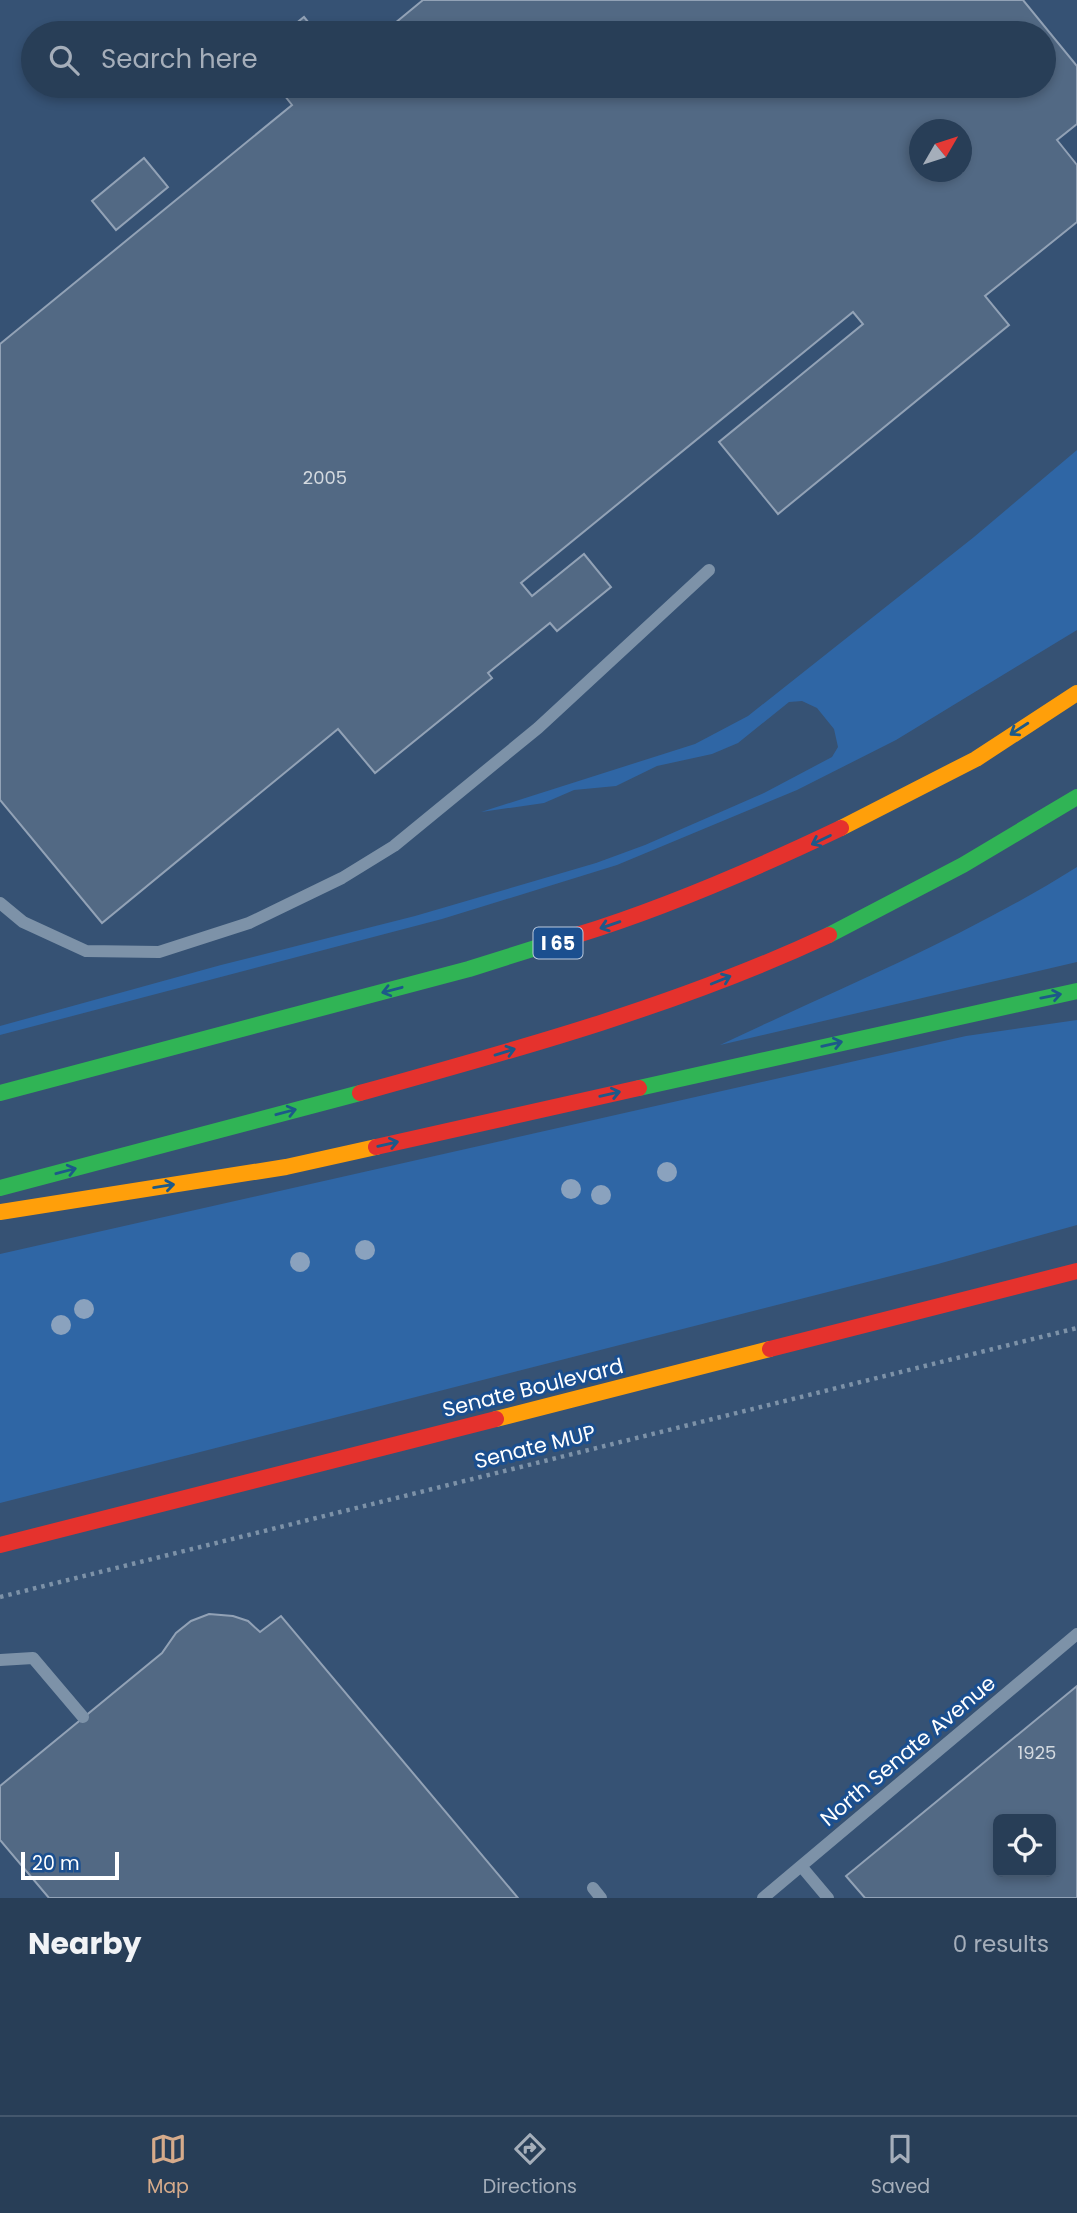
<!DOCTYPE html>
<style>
body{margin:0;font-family:Poppins,sans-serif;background:#30455d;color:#f1f3f6}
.controls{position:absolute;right:21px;bottom:21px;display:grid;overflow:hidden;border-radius:10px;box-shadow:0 4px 10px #0003}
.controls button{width:63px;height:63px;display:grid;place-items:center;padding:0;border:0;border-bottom:2px solid #44576d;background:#283e57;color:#f1f3f6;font:35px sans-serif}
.compass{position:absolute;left:909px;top:119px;width:63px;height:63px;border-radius:50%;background:#283e57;box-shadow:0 4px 10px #0003;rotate:51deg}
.scale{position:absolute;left:21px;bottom:18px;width:98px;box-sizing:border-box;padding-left:7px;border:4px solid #fff;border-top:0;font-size:19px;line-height:24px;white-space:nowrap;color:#fff;-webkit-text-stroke:5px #1b4f8f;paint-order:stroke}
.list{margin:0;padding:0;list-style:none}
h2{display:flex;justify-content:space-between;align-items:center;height:91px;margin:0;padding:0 28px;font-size:30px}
h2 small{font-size:23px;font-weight:400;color:#a5aeba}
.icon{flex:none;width:38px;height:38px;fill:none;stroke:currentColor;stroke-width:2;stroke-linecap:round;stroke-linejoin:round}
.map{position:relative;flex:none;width:1077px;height:1898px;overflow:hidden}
.search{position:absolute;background:#283e57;box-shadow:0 4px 10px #0003;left:21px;right:21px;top:21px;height:77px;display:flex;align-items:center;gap:18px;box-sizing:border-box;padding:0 24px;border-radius:38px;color:#a5aeba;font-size:26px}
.sheet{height:217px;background:#283e57}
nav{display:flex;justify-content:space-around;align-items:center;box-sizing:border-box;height:98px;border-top:2px solid #44576d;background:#283e57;font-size:19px;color:#a5aeba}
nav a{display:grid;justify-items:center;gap:4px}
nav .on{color:#d6ab8b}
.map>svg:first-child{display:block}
</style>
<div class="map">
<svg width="1077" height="1898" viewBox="0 0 1077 1898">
<rect width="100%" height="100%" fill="#365274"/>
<path fill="#2f66a5" d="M1077,450V630L896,740L797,790L617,865L442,919L0,1035V1026L221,965L415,916L596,863L645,845L764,793L832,757L838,747L834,729L817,708L802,701L789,702L738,743L712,754L657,766L616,786L574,790L544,803L481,812L695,744L748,716L974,537Z
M1077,867V962L720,1045C840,988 964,938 1077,867Z
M1077,1020V1225L938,1264L0,1503V1254L966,1036Z"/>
<path fill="#526984" stroke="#92a2b6" stroke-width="2" fill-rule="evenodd" d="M423,0H1023L1077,66V124L1057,140L1077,165V222L985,296L1009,325L778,514L719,442L863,324L853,312L521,583L532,596L584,554L611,587L557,631L550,623L488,673L492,678L375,773L338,729L102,923L0,800V344L292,105L277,86H1044V33H383ZM920,130H962V172H920Z
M304,17L317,33H284Z
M144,158L168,187L116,230L92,201Z
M209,1614L233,1616L248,1621L260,1632L281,1616L518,1898H49L0,1840V1786L162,1653L176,1633L191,1621Z
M1077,1686V1898H865L846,1876ZM998,1819H1051V1872H998Z"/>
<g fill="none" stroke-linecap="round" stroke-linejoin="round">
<path stroke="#7d92a8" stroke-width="4.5" stroke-dasharray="3.5 5" stroke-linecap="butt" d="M0,1597L1077,1328"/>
<path stroke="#7d92a8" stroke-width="12" d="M0,903L23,922L86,951L159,952L249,923L342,878L394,846L538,728L709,570
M0,1660L33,1658L83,1717
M801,1866L828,1898
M593,1888L601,1898
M763,1898L1077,1634"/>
<path stroke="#30b455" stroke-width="16" d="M829,935L963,865L1077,797
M639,1088L1077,991
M0,1093L469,969L577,935
M0,1188L360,1093"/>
<path stroke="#ff9f0a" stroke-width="16" d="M841,828L976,759L1077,693
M0,1212L286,1167L376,1147
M496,1419L770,1349"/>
<path stroke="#e5322d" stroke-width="16" d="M577,935C668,907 755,869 841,828
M360,1093C519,1049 679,1005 829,935
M376,1147L639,1088
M770,1349L1077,1271
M0,1545L496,1419"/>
</g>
<g fill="#8aa2be">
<circle cx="667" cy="1172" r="10"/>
<circle cx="571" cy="1189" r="10"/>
<circle cx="601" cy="1195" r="10"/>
<circle cx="365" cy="1250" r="10"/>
<circle cx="300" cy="1262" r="10"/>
<circle cx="84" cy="1309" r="10"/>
<circle cx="61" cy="1325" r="10"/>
</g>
<defs><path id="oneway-shaft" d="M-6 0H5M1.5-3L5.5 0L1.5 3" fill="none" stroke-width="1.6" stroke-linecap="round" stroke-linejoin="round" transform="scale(1.75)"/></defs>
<g stroke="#1d5989">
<use href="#oneway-shaft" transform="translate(1019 729) rotate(147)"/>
<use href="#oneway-shaft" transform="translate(821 840) rotate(154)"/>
<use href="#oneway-shaft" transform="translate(610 925) rotate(161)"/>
<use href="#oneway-shaft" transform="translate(721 980) rotate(-22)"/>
<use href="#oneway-shaft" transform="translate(392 990) rotate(165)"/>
<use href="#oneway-shaft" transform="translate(1051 996) rotate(-11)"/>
<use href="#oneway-shaft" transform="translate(832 1044) rotate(-13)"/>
<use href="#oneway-shaft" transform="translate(505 1052) rotate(-17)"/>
<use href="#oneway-shaft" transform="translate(610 1094) rotate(-13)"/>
<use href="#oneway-shaft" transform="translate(286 1112) rotate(-15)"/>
<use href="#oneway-shaft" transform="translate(388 1144) rotate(-13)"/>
<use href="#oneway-shaft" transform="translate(66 1171) rotate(-15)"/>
<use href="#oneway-shaft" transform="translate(164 1186) rotate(-9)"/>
</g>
<g text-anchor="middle" stroke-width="6" stroke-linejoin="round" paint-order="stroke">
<g font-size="18" fill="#d4dae0">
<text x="325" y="484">2005</text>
<text x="1037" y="1759">1925</text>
</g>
<rect fill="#1b4f8f" stroke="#bbcadd" stroke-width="2" x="533.5" y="927.5" width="49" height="31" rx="5"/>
<g font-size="19" font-weight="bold" fill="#fff">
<text x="558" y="950">I 65</text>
</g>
<g font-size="21" fill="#fff" stroke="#1b4f8f">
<text transform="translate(533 1388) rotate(-14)" y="7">Senate Boulevard</text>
<text transform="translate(535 1447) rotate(-14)" y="7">Senate MUP</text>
<text transform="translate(908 1751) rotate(-40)" y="7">North Senate Avenue</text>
</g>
</g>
</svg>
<div class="controls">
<button><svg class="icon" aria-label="locate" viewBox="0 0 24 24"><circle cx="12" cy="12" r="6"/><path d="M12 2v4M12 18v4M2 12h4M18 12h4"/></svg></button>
</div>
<svg class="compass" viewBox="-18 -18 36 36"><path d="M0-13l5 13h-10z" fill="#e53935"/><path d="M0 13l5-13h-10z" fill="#a5aeba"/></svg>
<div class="scale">20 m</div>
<div class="search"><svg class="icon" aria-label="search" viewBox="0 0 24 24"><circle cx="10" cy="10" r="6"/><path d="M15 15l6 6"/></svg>Search here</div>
</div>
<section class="sheet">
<h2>Nearby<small>0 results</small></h2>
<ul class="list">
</ul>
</section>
<nav>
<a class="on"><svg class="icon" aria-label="map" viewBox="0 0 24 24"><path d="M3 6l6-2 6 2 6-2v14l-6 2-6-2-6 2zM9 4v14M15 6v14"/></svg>Map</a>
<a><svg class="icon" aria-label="directions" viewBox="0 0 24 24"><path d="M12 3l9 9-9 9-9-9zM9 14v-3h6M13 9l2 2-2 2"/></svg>Directions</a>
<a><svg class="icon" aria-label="saved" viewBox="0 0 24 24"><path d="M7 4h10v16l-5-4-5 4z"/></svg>Saved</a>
</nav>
